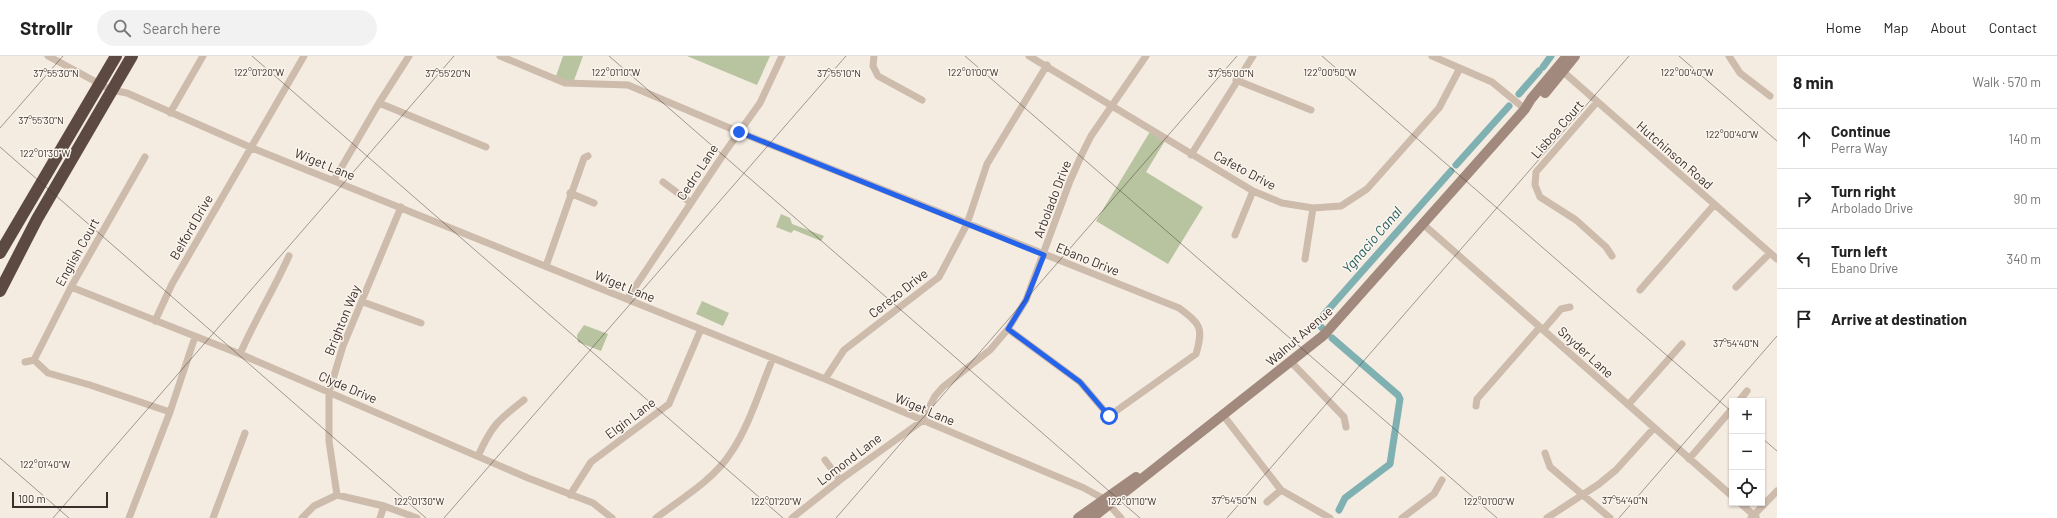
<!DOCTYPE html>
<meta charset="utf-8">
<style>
body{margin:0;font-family:Barlow,sans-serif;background:#f2f2f2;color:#222}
.controls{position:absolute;right:12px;bottom:12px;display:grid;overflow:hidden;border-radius:0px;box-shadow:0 1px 3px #0004}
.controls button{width:36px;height:36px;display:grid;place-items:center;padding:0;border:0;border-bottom:1px solid #e0e0e0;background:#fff;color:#222;font:20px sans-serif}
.scale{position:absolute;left:12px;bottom:10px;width:96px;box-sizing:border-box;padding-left:4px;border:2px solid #3b302b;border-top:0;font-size:11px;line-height:14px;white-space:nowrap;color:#3b302b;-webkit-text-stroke:3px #fbf5ee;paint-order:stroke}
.stop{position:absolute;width:12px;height:12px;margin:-9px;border:3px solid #2563eb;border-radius:50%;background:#fff}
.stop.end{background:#2563eb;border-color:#fff;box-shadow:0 1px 4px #0008}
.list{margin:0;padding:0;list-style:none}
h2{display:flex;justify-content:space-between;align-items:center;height:52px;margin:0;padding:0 16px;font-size:17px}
h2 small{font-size:13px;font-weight:400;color:#767676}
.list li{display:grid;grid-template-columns:26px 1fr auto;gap:12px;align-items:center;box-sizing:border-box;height:60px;padding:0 16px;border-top:1px solid #e0e0e0}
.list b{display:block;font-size:15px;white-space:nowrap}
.list p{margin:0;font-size:13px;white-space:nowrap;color:#767676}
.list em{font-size:13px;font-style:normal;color:#767676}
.icon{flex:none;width:22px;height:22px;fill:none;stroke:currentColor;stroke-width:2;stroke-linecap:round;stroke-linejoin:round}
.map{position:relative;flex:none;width:1777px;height:462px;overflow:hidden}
header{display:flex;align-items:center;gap:24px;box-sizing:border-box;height:56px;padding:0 20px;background:#fff;border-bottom:1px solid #e0e0e0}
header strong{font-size:19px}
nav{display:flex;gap:22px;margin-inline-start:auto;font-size:14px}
.search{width:280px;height:36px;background:#f2f2f2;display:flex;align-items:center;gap:10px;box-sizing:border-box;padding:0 14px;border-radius:22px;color:#767676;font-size:15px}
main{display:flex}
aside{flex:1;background:#fff}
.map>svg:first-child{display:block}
</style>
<header>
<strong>Strollr</strong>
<div class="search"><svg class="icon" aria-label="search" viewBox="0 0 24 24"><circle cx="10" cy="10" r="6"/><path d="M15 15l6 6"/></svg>Search here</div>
<nav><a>Home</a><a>Map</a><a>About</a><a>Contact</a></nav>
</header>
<main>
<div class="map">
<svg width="1777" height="462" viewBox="0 0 1777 462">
<rect width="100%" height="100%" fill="#f4ebe1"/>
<path fill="#b8c4a0" d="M563,0H583L573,27L555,23Z
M687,0H770L757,29Z
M1151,74L1166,83L1146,116L1203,151L1168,208L1096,165Z
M781,158L790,162L792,168L824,180L821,185L794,174L791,177L776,171Z
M702,245L729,257L723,270L696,258Z
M584,269L608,278L601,295L578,286L577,279Z"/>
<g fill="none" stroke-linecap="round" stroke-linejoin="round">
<path stroke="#7fb0b2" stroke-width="7" d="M1543,11L1551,0
M1519,38L1539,15
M1456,109L1509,50
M1322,272L1319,268L1320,263L1451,115
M1332,282L1398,339L1400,343L1390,408L1345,442L1339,454"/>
<path stroke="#cdbbac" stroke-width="7" d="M48,0L111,34L127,37L252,92L825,323L1084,432L1104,443L1121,462
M500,0L565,27L628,29L739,76L1179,252C1200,268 1204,271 1196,298L1109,360L1080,326L1008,273
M874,0L873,10L878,20L922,44
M1029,0L1253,135L1282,147L1313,152L1341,150L1367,133L1439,52L1460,12
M1432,0L1492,26L1525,53
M1729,0L1740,17L1770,40
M1560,13L1777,203
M1236,24L1311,54
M1597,46L1536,116L1535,129L1540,141L1576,164L1606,191L1612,200
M379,47L486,91
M170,57L203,0
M1191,99L1253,0
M145,101L71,231L34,304L48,317L90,329L170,356
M334,124L379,47L409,0
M663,126L691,147
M570,137L594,147
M1424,169L1732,440
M1235,179L1253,135
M1305,203L1313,152
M546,210L584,102L588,100
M71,231L240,298L528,422L593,447L612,462
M1736,231L1770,197
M1640,234L1714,149
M627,243L725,96L760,47L782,0
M363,246L421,267
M155,265L172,228L304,0
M1543,274L1561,253L1570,251
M240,298C255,264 274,233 289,200
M25,306L34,304
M1291,306L1344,361L1346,371
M825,323L844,294L939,221L967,168L987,108L1047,9
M1739,345L1747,335
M1628,349L1682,288
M1476,350L1477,343L1540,271
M1223,359L1281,434L1330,462
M1545,397L1550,411L1610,462
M478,400C492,369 498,364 524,344
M1689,403L1732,353
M825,404L840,424
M337,439L329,385V336L343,290L401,151
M570,439L591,406L669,348L701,273
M1267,446L1281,434
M1740,447L1756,461
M129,462L170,356L195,281
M213,462L245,377
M302,462L314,450L337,439L384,450L417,462
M380,462L384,450
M656,462C681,443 713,424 730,398C749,371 760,333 773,302
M792,462L840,424L922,365L935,340L943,331L990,294L1008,273L1026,244L1070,125L1082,98L1091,80L1146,0
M1402,462L1434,438L1442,424
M1547,462L1599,428L1616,414L1654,372
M1751,462L1777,435"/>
<path stroke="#a18a7d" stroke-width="10" d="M1545,37L1575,0
M1078,462L1136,421
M1092,462L1324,279L1525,53L1531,43L1567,0"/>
<path stroke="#5c4a42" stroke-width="12" d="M0,197L116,0
M0,235L37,163L132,0"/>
</g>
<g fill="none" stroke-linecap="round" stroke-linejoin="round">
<path stroke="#2563eb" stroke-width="5" d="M739,76L1044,199L1026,244L1008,273L1080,326L1109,360"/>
</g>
<path fill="none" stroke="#3b302b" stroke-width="1" stroke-opacity="0.45" d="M252,0L783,462M609,0L1140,462M965,0L1497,462M1322,0L1732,356M1679,0L1777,85M0,72L63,0M0,91L426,462M1762,382L1777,395M0,402L69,462M53,462L454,0M444,462L846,0M836,462L1237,0M1227,462L1629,0M1619,462L1777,280"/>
<g text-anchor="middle" stroke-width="3" stroke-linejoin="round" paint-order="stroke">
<g font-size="13" fill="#3b302b" stroke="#fbf5ee">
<text transform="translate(1557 73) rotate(-49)" y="5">Lisboa Court</text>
<text transform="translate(1675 99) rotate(41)" y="5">Hutchinson Road</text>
<text transform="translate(325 108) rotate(22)" y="5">Wiget Lane</text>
<text transform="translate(1245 114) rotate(28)" y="5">Cafeto Drive</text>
<text transform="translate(697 116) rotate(-57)" y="5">Cedro Lane</text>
<text transform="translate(1052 143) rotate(-69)" y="5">Arbolado Drive</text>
<text transform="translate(191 171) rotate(-60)" y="5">Belford Drive</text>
<text transform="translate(77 196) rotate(-61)" y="5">English Court</text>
<text transform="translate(1088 203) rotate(22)" y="5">Ebano Drive</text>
<text transform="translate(625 230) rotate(22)" y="5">Wiget Lane</text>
<text transform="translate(898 237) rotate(-38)" y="5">Cerezo Drive</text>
<text transform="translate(342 264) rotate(-68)" y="5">Brighton Way</text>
<text transform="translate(1299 280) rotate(-41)" y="5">Walnut Avenue</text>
<text transform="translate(1586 296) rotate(42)" y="5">Snyder Lane</text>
<text transform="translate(348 331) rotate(23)" y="5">Clyde Drive</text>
<text transform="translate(925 353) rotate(23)" y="5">Wiget Lane</text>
<text transform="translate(630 362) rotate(-37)" y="5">Elgin Lane</text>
<text transform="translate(849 403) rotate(-37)" y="5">Lomond Lane</text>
</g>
<g font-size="14" font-style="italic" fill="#1f5a5e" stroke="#fbf5ee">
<text transform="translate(1372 184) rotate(-49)" y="5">Ygnacio Canal</text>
</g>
</g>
<g font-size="10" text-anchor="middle" fill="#3b302b" stroke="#fbf5ee" stroke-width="3" stroke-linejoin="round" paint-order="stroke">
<text x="616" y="20">122°01'10"W</text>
<text x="973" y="20">122°01'00"W</text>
<text x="1687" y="20">122°00'40"W</text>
<text x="259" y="20">122°01'20"W</text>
<text x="1330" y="20">122°00'50"W</text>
<text x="56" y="21">37°55'30"N</text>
<text x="448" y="21">37°55'20"N</text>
<text x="839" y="21">37°55'10"N</text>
<text x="1231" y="21">37°55'00"N</text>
<text x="41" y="68">37°55'30"N</text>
<text x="1732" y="82">122°00'40"W</text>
<text x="45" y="101">122°01'30"W</text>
<text x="1736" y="291">37°54'40"N</text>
<text x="45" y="412">122°01'40"W</text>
<text x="1234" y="448">37°54'50"N</text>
<text x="1625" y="448">37°54'40"N</text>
<text x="419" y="449">122°01'30"W</text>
<text x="776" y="449">122°01'20"W</text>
<text x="1132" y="449">122°01'10"W</text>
<text x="1489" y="449">122°01'00"W</text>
</g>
</svg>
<div class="controls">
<button>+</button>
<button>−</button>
<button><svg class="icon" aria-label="locate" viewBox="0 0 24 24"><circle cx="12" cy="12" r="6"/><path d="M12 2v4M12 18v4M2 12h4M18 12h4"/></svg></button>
</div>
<div class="scale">100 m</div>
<div class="stop" style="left:1109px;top:360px"></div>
<div class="stop end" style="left:739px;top:76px"></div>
</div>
<aside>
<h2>8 min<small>Walk · 570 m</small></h2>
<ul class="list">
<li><svg class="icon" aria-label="ahead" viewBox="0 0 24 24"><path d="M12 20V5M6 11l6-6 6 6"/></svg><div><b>Continue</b><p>Perra Way</p></div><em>140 m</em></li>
<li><svg class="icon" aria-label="right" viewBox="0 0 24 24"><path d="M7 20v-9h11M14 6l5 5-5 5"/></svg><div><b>Turn right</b><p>Arbolado Drive</p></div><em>90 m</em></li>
<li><svg class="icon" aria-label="left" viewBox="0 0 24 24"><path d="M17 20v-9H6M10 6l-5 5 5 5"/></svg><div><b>Turn left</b><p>Ebano Drive</p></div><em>340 m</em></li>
<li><svg class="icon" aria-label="arrive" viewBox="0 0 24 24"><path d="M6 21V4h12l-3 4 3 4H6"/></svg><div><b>Arrive at destination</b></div></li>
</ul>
</aside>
</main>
